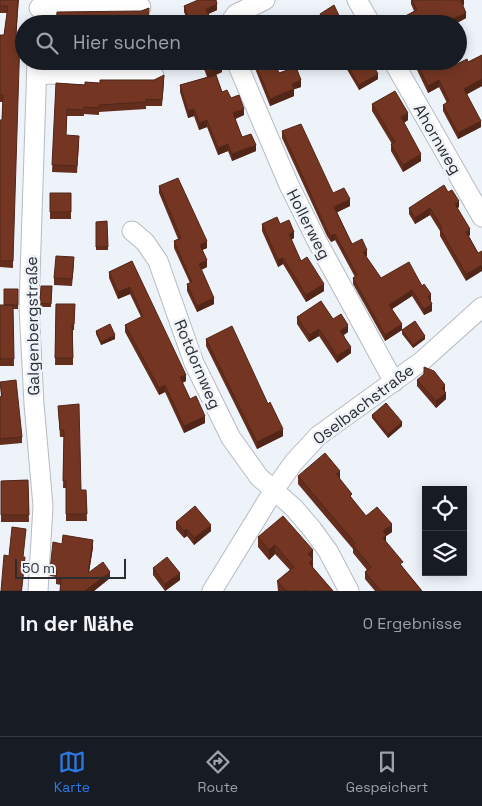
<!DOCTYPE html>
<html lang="de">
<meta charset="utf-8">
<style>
body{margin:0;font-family:"Space Grotesk",sans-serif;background:#242831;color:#f1f3f6}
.controls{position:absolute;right:15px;bottom:15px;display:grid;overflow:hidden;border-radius:0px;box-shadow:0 2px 12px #0003}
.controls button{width:45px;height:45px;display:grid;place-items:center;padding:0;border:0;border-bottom:1px solid #363941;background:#171b24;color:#f1f3f6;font:25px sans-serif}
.scale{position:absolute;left:15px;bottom:12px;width:111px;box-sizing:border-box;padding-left:5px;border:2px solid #2b2d30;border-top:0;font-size:14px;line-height:18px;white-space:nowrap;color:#2b2d30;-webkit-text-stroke:4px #eef3fa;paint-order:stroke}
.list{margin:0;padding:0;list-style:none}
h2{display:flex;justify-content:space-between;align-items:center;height:65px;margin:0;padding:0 20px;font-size:21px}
h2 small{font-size:16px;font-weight:400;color:#9ea1a6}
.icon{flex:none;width:28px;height:28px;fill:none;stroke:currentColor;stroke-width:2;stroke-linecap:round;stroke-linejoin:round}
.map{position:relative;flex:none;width:482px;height:591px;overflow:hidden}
.search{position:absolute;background:#171b24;box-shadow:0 2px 12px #0003;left:15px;right:15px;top:15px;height:55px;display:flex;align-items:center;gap:12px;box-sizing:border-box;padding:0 18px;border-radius:28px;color:#9ea1a6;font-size:19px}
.sheet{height:145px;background:#171b24}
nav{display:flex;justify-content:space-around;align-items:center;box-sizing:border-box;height:70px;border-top:1px solid #363941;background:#171b24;font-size:14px;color:#9ea1a6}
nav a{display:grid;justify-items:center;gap:2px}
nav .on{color:#2e78e4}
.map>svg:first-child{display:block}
</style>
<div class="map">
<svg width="482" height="591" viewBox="0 0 482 591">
<rect width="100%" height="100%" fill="#eef3fa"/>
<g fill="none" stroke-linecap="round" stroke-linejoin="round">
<defs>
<path id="minor" d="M357,0L371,24
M39,8L141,7
M229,24L236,14L265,0
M37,61L29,307L34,404L43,506L38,591
M236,61L289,185L317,241L394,382
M393,61L482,217
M37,74L154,76
M132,231L145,242L158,261L194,363L231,438L259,477L294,508L312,529L328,551L349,591
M212,591L274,490L294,462L318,436L422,361L482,307"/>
</defs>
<use href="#minor" stroke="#b6bbc1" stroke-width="21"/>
<use href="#minor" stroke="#fff" stroke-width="19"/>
</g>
<path fill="#642e1e" d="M0,0H19L16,35L13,268L0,267V120H2L3,102H0V35H4L7,13H0Z
M411,0H464V5H463L466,18L455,24H394V22L414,11L411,4Z
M184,6L217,10L208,14L211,24H189L184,12Z
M320,14L343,24H322L320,19Z
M482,55V86L466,94L481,127L458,139L443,111V105L447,103L439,87L428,93L417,70V63L447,69L468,62Z
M201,61H220L222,72L216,75L222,92L231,98L244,115L235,119L242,137L256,151L232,161L228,151L218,155L207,127L199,130L194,116L188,118L180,92V85L207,77Z
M252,61H274L279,73L301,87L294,89V96L270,106Z
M342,61H371L378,79L359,90Z
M164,82L162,106H146V109L99,112V115L84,114V116H67L66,135L79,142L77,173L52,172L56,83L85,85L100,83Z
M372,104L408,120L404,123L421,161L403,172L391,151V144H392L372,111Z
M282,131L333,193L350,206L337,212L352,244L367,256H366L381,278L422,286L431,300L430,301L432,311L424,315L412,296L392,309L402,330L385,341L353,284V278L355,277L335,240L331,242L327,236L282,138Z
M159,186L207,248L202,250L207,267L201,270L214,304L197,312L187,291V284L190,283L174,248V241L178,239L159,193Z
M50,193H71V219H50Z
M459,207L457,208L470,235L469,236L478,253L466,281L440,236V231L430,215L415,224L409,214V208Z
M107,221L108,250H96V222Z
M262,224H280L294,238L291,240L301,261L324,291L306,302L283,264L278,267L262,231Z
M132,261L186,381L182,383L190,399L205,423L184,433L165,392L159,395L125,332V325L141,317L130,294L118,299L109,278V272Z
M74,264L72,286L54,285V278Z
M41,286H52L51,307H40Z
M18,289V309H13L14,366H0V305H4Z
M56,304H75L74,330H73V365H55Z
M297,317L333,319L348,332L344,335L351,353L337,363L319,336L309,342L297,324Z
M402,330L425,339L413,348L402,334Z
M96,331L115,339L101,345L96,334Z
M206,339L283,436L257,449L206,346Z
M417,380L445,392L446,399L436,408L417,386Z
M0,382L22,437V443L0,445V397H1Z
M58,406L81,490H86L87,521H66V488H63L64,437H60Z
M372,415L402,426L388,438L372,418Z
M298,476L340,479L352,499L366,516L392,532L386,536V542L403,568L422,591H375L365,579V572L367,570L353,553V549L298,484Z
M28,480L29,522H1V481Z
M176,522L211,531L194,545L187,536L184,538L176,529Z
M258,537L313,550V568L333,591H278L277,581L290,570L275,554L269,560L258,547Z
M62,544L93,547L89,572L110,578L94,591H60L61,585L56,584V577L50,576V570Z
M153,568L180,580L165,591L153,575Z"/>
<path fill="#512618" d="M462,0H464V5L461,6V1Z
M217,4V10L206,15V9Z
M466,13V18L455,24H442Z
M211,20V24H203Z
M222,66V72L207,78V72Z
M378,74V79L359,90V85Z
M482,79V86L464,96V89Z
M301,80V87L292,90V84Z
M439,80V87L428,93V86Z
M294,89V96L270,106V99Z
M194,109V116L188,118V111Z
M244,109V115L233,120V113Z
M408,113V120L401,124V117Z
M207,120V127L199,130V123Z
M481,121V127L458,139V133Z
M228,144V151L218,155V148Z
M256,145V151L232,161V154Z
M421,154V161L403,172V165Z
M350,199V206L334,214V207Z
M459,201V207L455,210V204Z
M430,208V215L415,224V218Z
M470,229V235L466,238V232Z
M294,232V238L289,241V234Z
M335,234V240L331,242V236Z
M207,241V248L200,251V245Z
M367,250V256L363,258V252Z
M283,258V264L278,267V260Z
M207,260V267L199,271V264Z
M482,265V271L466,281V274Z
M324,284V291L306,302V295Z
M130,287V294L118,299V292Z
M412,290V296L389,311V305Z
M431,294V300L428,303V296Z
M214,298V304L197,312V306Z
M432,304V311L424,315V309Z
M402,324V330L385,341V335Z
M348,325V332L340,337V331Z
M319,329V336L309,342V335Z
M115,335V339L101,345V342Z
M425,336V339L413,348V345Z
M351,347V353L337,363V356Z
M186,375V381L180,384V377Z
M165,385V392L159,395V388Z
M445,385V392L442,394V388Z
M446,393V399L436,408V401Z
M205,416V423L184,433V426Z
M402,422V426L388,438V434Z
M283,429V436L257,449V442Z
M340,471V479L336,474Z
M392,524V532L386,536V543L383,546V531Z
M211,525V531L194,545V538Z
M187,529V536L184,538V531Z
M93,540V547L88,579V573Z
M275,545V554L269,560V550Z
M313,550V569L309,572L308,554Z
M25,557V564L22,591H21Z
M110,572V578L94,591H85Z
M180,573V580L165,591V584Z"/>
<path fill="#743623" stroke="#512618" d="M0,0H18L16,35H20L13,261H0V120H2L3,95H0V35H4L8,6H0Z
M198,0H216L217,4L206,9L211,20L203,24H191L184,6Z
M412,0H462L461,1L466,13L442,24H395L394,22L417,10Z
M334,5L343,24H325L320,14Z
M149,8L148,24H56L57,12L141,11Z
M482,55V79L464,89L481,121L458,133L443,105L449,101L439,80L428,86L417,63L421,61H444L447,69L467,59L468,62Z
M203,61H220L222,66L207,72Z
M254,61H274L279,73L296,67L301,80L292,84L294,89L270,99Z
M345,61H371L378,74L359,85Z
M164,75L162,100L146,99V102L99,105V108L84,107V110L67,109L66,135L79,136L77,166L52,165L56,83L85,85V82L100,83V80H154Z
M216,75L222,92L227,90L231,98L239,95L244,109L233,113L242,137L251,134L256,145L232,154L228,144L218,148L207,120L199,123L194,109L188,111L180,85Z
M395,91L408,113L401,117L421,154L403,165L391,144L395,142L372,104Z
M301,124L333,193L344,188L350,199L334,207L352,244L362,239L367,250L363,252L381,278L409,262L422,286L424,284L431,294L428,296L432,304L424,309L412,290L389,305L402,324L385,335L353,278L357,275L335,234L331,236L327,230L282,131Z
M178,178L207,241L200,245L207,260L199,264L214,298L197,306L187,284L192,282L174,241L181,238L159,186Z
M444,185L448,192L452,190L459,201L455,204L470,229L466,232L478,253L482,251V265L466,274L440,229L442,228L430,208L415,218L409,208Z
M50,193H71V212H50Z
M277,217L280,224L289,220L294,232L289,234L301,261L307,257L324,284L306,295L283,258L278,260L262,224Z
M107,221L108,247H96V222Z
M56,256L74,257L72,279L54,278Z
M132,261L186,375L180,377L190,399L196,396L205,416L184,426L165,385L159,388L125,325L143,316L130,287L118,292L109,272Z
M41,286H52L51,304L40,303Z
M4,289H18V305H4Z
M321,301L333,319L341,314L348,325L340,331L351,347L337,356L319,329L309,335L297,317Z
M56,304H75L74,324H72L73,358H55Z
M0,305H13L14,359H0Z
M415,321L425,336L413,345L402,330Z
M110,324L115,335L101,342L96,331Z
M232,326L268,404L270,402L283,429L257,442L206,339Z
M424,367L434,371L445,385L442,388L446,393L436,401L417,380L424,374Z
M16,380L22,437L0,439V397L2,396L0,382Z
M386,403L402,422L388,434L372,415Z
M79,404L81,490H86L87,514H66V481H63L64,430H60L58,406Z
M325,453L340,471L336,474L352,494L350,496L366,516L377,507L392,524L383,531L386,535L383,538L403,562L400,564L422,591H381L365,572L371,567L353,545L355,543L298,476Z
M28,480L29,515H1V481Z
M195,506L211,525L194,538L187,529L184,531L176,522Z
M283,516L313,550L308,554L313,559L309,563L333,591H306L305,590L303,591H286L277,581L294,567L275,545L269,550L258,537Z
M12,527L26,529L23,557H25L21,591H1L4,555L9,556Z
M63,535L93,540L88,573L103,562L110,572L85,591H60L61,579L56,578L57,571L50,570L53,542L62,544Z
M167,557L180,573L165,584L153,568Z"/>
<g text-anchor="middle" stroke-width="5" stroke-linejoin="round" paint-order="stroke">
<g font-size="16" fill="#2b2d30" stroke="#eef3fa">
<text transform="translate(438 139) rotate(60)" y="6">Ahornweg</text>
<text transform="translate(309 224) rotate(63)" y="6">Hollerweg</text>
<text transform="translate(32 326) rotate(-91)" y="6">Galgenbergstraße</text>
<text transform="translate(198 364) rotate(67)" y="6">Rotdornweg</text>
<text transform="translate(363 404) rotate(-37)" y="6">Oselbachstraße</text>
</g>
</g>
</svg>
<div class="controls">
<button><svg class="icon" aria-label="locate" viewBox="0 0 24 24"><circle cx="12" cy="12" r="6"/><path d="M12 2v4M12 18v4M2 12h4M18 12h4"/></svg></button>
<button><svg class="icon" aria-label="layers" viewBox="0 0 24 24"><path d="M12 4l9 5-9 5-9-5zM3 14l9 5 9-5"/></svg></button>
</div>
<div class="scale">50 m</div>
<div class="search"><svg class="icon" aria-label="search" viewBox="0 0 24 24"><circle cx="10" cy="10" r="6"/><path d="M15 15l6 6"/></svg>Hier suchen</div>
</div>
<section class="sheet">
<h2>In der Nähe<small>0 Ergebnisse</small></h2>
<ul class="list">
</ul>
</section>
<nav>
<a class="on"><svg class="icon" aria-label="map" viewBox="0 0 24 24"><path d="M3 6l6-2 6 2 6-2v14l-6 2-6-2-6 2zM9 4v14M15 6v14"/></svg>Karte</a>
<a><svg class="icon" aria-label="directions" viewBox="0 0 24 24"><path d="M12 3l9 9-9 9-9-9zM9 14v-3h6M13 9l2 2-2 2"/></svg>Route</a>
<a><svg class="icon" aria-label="saved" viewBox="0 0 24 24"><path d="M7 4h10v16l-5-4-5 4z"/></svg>Gespeichert</a>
</nav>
